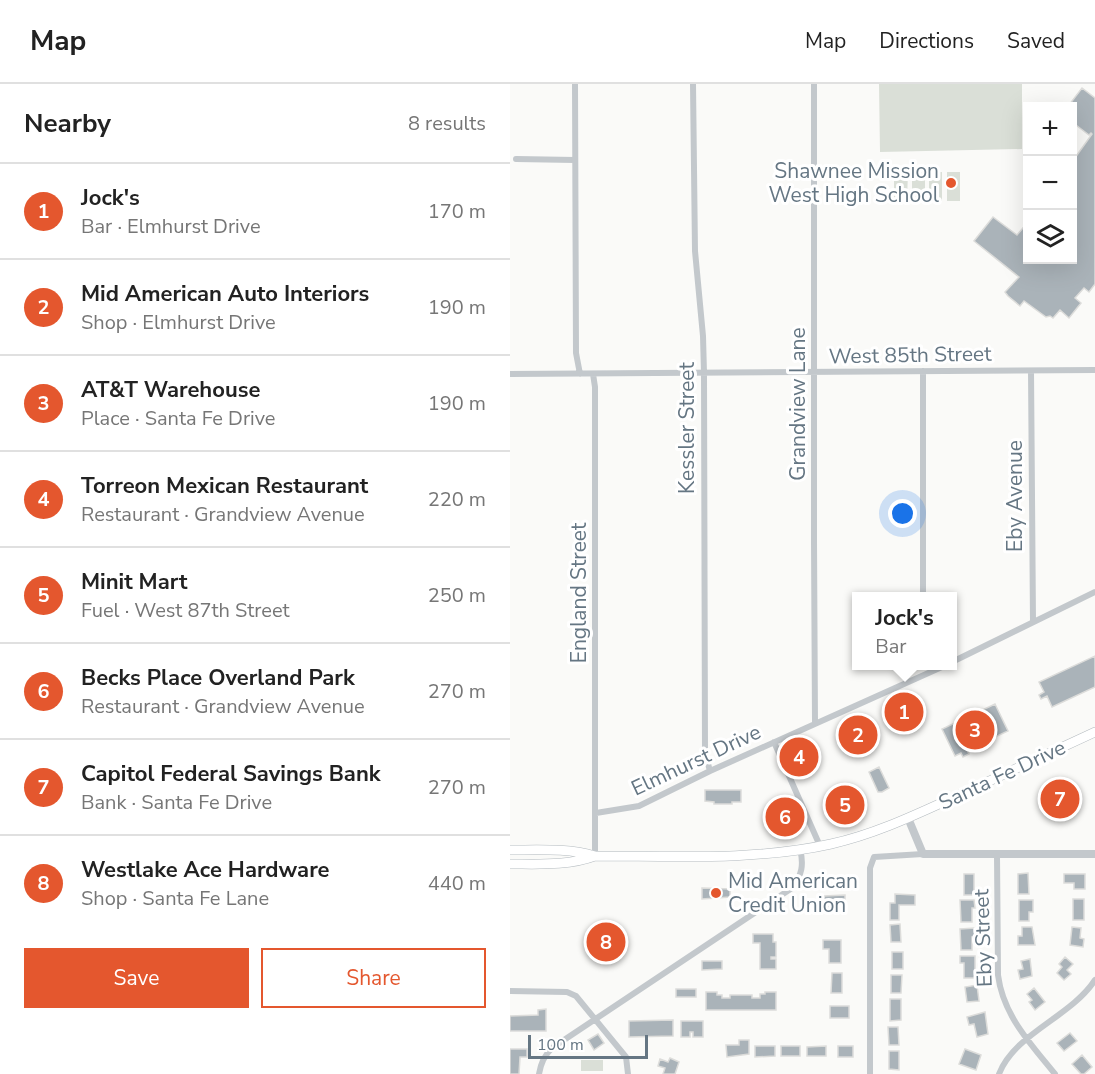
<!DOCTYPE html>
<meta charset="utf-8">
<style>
body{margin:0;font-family:"Nunito Sans",sans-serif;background:#f2f2f2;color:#222}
.controls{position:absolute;right:18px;top:18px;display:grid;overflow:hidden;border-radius:0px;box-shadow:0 6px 24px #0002}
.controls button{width:54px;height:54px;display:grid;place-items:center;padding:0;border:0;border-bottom:2px solid #e0e0e0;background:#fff;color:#222;font:30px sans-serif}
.scale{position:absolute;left:18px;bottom:15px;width:120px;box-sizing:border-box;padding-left:6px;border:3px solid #657683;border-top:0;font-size:16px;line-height:21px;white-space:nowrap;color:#657683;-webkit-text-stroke:4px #fff;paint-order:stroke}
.you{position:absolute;left:393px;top:430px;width:21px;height:21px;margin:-15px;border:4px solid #fff;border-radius:50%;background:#1a73e8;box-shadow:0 0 0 9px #1a73e833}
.badge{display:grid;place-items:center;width:39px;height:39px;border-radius:50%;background:#e4572e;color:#fff;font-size:20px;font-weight:700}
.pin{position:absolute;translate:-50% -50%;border:3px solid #fff;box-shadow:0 2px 6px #0006}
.popup{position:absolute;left:342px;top:508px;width:105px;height:78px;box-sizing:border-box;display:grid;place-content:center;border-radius:0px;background:#fff;filter:drop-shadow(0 2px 4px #0005);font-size:20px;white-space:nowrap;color:#767676}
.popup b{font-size:22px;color:#222}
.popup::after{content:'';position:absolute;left:50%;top:100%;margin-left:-12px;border:12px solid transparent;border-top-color:#fff}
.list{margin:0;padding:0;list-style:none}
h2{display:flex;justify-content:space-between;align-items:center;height:78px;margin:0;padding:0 24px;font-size:26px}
h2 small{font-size:20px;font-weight:400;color:#767676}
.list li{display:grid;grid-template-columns:39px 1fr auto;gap:18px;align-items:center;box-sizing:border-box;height:96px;padding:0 24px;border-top:2px solid #e0e0e0}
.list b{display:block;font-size:22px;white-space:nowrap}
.list p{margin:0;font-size:20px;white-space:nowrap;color:#767676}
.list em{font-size:20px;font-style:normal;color:#767676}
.actions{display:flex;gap:12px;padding:18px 24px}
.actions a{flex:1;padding:14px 0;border:2px solid #e4572e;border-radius:0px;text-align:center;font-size:21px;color:#e4572e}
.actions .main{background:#e4572e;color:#fff}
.icon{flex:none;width:33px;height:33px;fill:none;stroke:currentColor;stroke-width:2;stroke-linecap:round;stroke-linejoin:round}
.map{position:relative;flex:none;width:585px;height:990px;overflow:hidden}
header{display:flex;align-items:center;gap:36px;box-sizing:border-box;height:84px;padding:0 30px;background:#fff;border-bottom:2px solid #e0e0e0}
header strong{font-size:28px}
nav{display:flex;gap:33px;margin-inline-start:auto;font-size:21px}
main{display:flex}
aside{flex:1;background:#fff}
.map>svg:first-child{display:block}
</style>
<header>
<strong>Map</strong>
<nav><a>Map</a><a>Directions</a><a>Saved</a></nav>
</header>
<main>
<aside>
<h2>Nearby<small>8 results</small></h2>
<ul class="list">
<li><span class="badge">1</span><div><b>Jock's</b><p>Bar · Elmhurst Drive</p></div><em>170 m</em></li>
<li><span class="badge">2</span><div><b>Mid American Auto Interiors</b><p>Shop · Elmhurst Drive</p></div><em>190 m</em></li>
<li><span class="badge">3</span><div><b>AT&amp;T Warehouse</b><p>Place · Santa Fe Drive</p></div><em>190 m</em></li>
<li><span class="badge">4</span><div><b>Torreon Mexican Restaurant</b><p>Restaurant · Grandview Avenue</p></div><em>220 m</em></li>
<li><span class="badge">5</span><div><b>Minit Mart</b><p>Fuel · West 87th Street</p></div><em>250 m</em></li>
<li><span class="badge">6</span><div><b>Becks Place Overland Park</b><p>Restaurant · Grandview Avenue</p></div><em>270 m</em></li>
<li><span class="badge">7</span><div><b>Capitol Federal Savings Bank</b><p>Bank · Santa Fe Drive</p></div><em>270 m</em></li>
<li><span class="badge">8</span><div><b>Westlake Ace Hardware</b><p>Shop · Santa Fe Lane</p></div><em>440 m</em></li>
</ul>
<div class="actions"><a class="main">Save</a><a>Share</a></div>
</aside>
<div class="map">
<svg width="585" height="990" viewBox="0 0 585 990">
<rect width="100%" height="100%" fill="#fafaf8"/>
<path fill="#dadfd7" d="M369,0H512V65L370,68Z
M384,88H398L397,117H384Z
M402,88H415V117H402Z
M419,88H432V117H419Z
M437,88H450V117H437Z
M71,976H93V987H71Z"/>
<path fill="#aab3b9" stroke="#dcdcda" stroke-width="1.5" d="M572,4L585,14V200L579,208L574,204L565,214L571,219L559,234L550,226L543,234L540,232L536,233L514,217L510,222L498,212L495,208L509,193L464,157L483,133L507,151L518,138V176H562V78L582,50L581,49L579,51L562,38V22L559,21Z
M585,572V603L542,623L537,612L531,615L529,611L534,608L529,598Z
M394,616L403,636L394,640L386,620Z
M485,620L498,647L457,666L459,670L453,673L451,669L445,672L432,645Z
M352,635L363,658L343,667L332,644Z
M291,665L297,678L301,676L303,681L290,687L281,669Z
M369,683L379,704L372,708H368L359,688Z
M555,704L562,718L544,727L537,713Z
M195,706H231V718H222V720H204V718L195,717Z
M275,717L287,742L274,748L262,723Z
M518,789L519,810H508V790Z
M454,790H464V811H454Z
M554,790H575V805H564V799H554Z
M192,804L220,805V813L192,815Z
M385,810L405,811V821H389V836H380V819H385Z
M335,811V825H315L314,812Z
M563,815H574V836H563Z
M450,816H464L465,824H462V838H451Z
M509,816H523V828H519V837H509Z
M390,840L391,858H381L380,841Z
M512,843H522L525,861H508V852H512Z
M562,843L571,844L570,854L574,855L573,863L560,861Z
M465,844V853H462V866H451L450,845Z
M243,850H263V858H266V873H261V875H266V885H250V859H243Z
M313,856H331V879H319V865H313Z
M382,868H393V885H382Z
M450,872H465V894H454V879H450Z
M555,873L563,880L557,886L561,890L554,896L547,889L552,883L549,880Z
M520,875L522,892L510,895L508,886L513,885L511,877Z
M192,877H212V885L192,886Z
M322,889H332V909H321Z
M381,891H392L391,909H381Z
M467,901L469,917L457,918L455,903Z
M524,904L535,918L525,926L519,918L522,916L517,910Z
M166,905H186V913H166Z
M196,908H207V911H212V914H220V911H242V914H250V910H255V908H266V926H196Z
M380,915H391V936L380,937Z
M320,922H339V934H320Z
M36,925V947H0V932L28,931V926Z
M475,928L478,950L467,953L464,940L459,941L457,933Z
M163,936V952L119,953V937Z
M171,937H193V953H183V948H180V953H171Z
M378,943H388L389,961H379Z
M560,949L567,957L554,967L547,959Z
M88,950L94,959L84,966L78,956Z
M229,956H239V970L217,973L216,961H229Z
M245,962H265V972L245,973Z
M271,962H290V972H271Z
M316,962V972H297V963Z
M328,962H343V973H328Z
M0,965H17V973H10L9,990H0Z
M455,965L471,971L466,986L449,980Z
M379,967H389V986L379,985Z
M572,971L582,983L574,990H571L562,980Z
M160,974L169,978L165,990H153L155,984L148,982L150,975L158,978Z"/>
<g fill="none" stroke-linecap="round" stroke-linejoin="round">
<defs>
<path id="secondary" d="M0,766C29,766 58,764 85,772C163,772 245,777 321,760C366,750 407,730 449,711C494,690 540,669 585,648
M0,780C29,780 58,782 85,772"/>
</defs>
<use href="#secondary" stroke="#b3babf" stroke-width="10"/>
<path stroke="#c3c8cc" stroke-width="6" d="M65,0L66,269L70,290
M183,0L185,167L193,252L194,289L195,669L200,687
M304,0V457L305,639
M6,75L65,76
M413,287V512
M521,287L523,538
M0,290L585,286
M83,290L85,303V772
M442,578L585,508
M264,658L310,762
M86,729L129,722L200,687L434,582
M487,771L488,891C493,931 520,959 545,990
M0,907L57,908L66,912L116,973L118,990
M29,990C31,979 34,972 42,964L282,804C292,791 294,781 290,765
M360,990V784L364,773L413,770
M489,990C505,949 561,933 585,896"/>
<path stroke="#c3c8cc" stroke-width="8" d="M398,734L413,770H585"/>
<use href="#secondary" stroke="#fff" stroke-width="9"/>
</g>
<g fill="#e4572e" stroke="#fff" stroke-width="2">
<circle cx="441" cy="99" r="6"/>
<circle cx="206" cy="809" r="6"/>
</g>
<g text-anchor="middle" stroke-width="6" stroke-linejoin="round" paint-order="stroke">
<g font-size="21" fill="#657683" stroke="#fff" text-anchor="end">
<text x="429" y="94">Shawnee Mission<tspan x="429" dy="24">West High School</tspan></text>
<text x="218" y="804" text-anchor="start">Mid American<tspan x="218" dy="24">Credit Union</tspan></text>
</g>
<g font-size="21" fill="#657683" stroke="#fff">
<text transform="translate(400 271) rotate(-1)" y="7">West 85th Street</text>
<text transform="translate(288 320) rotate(-90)" y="7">Grandview Lane</text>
<text transform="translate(177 344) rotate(-90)" y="7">Kessler Street</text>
<text transform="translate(505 412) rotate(-90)" y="7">Eby Avenue</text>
<text transform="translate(69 509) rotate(-90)" y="7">England Street</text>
<text transform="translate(186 676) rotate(-25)" y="7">Elmhurst Drive</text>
<text transform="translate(492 691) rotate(-25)" y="7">Santa Fe Drive</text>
<text transform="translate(473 854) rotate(-92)" y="7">Eby Street</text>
</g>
</g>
</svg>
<div class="controls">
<button>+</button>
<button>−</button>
<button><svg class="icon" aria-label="layers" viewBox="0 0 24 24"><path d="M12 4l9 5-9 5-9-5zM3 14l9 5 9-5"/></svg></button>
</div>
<div class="scale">100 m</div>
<div class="you"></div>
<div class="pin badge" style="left:394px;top:628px">1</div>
<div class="popup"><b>Jock's</b>Bar</div>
<div class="pin badge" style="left:348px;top:651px">2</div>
<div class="pin badge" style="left:465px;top:646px">3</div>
<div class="pin badge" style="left:289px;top:673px">4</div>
<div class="pin badge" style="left:335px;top:721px">5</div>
<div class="pin badge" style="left:275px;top:733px">6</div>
<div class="pin badge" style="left:550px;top:715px">7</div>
<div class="pin badge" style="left:96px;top:858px">8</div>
</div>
</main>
